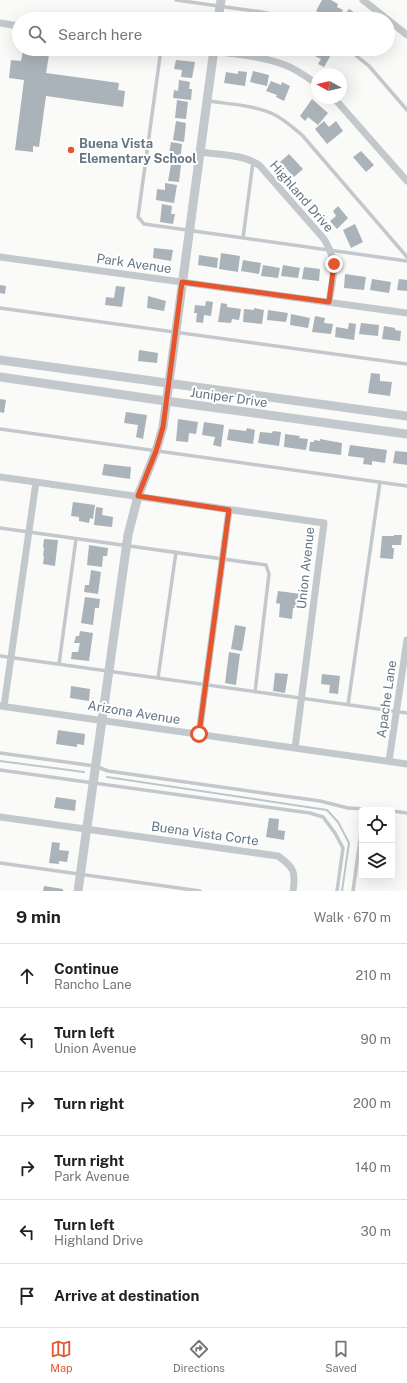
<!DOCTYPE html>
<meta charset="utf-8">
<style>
body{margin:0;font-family:"Public Sans",sans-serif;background:#f6f6f6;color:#202124}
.controls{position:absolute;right:12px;bottom:12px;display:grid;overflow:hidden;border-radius:4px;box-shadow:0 4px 16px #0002}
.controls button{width:36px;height:36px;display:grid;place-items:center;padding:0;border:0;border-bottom:1px solid #e0e0e0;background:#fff;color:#202124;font:20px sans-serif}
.compass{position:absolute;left:311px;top:68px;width:36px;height:36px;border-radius:50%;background:#fff;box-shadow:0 4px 16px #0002;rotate:278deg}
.stop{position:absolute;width:12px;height:12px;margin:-9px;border:3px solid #e4572e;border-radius:50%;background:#fff}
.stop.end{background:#e4572e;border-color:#fff;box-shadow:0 1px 4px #0008}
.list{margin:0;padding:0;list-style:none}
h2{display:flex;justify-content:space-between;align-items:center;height:52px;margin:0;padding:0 16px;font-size:17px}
h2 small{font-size:13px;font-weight:400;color:#757577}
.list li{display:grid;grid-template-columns:26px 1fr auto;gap:12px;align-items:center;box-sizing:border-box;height:64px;padding:0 16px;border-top:1px solid #e0e0e0}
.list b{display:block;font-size:15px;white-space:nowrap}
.list p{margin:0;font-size:13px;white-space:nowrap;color:#757577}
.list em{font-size:13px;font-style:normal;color:#757577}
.icon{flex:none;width:22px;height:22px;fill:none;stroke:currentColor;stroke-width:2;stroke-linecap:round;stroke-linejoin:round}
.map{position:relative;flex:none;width:407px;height:891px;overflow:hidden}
.search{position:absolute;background:#fff;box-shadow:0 4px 16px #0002;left:12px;right:12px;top:12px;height:44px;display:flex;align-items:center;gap:10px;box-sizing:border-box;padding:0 14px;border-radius:22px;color:#757577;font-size:15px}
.sheet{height:436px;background:#fff}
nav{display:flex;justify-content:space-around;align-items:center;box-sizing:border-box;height:56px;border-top:1px solid #e0e0e0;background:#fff;font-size:11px;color:#757577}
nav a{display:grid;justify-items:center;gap:2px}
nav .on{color:#e4572e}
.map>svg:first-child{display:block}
</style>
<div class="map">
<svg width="407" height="891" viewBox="0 0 407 891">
<rect width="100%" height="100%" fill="#fafaf8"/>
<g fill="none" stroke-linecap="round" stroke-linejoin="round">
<path stroke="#bbc7cb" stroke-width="2" d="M0,761L84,772
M107,777L327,810L338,822L349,843L342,891"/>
</g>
<path fill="#aab3b9" d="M322,0H331L338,4L337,7L343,10L339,19H332L316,11Z
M349,9L357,14L355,17L359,19H341Z
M177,12L204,16L203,19H176Z
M312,49H326V50L332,53L324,67L318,64L321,59L309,53Z
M23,51L49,55L46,73L119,83L118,90L125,91L123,107L46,96L39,147L33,146V152L15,150L24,80L9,78L11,60L21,61Z
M176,60L195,62L192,78L181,77L182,70L174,69Z
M238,71L247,72L245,86L224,83L226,72L238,74Z
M253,71L269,75L267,86L250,82Z
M179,80L190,82L189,89H192L191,100L173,98L174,90L178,91Z
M271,81L281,85L282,82L290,86L284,101L276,97L277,95L266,91Z
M312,99L328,113L318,125L308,117L305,121L300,116Z
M177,100L188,102L186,119L175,118Z
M176,121L186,123L184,142L173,140Z
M324,121L329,127L336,121L343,131L327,144L315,129Z
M171,142L182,144L180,162L168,160Z
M361,151L374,165L366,172L353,157Z
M289,154L303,169L294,177L280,162Z
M171,164L181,165L179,182L168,181Z
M165,183L177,185L174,203L156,200L157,189L165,190Z
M162,204L172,206L171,214H175L173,224L160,222Z
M338,206L348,218L337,229L330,221L336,216L333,211Z
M355,224L363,242L351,248L343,230Z
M154,248L173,250L171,261L153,258Z
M221,253L240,256L238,272L219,269Z
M199,255L218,258L217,268L198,265Z
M243,260L261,263L259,274L241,271Z
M263,265L280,268L278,278L261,276Z
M283,265L300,268L298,278L281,276Z
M304,267L320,269L319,281L302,279Z
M345,274L366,277L364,290L344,288Z
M372,279L391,282L389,293L370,290Z
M399,279L407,280V291L397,290Z
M0,285L6,286L5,294L0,293Z
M116,286L125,287L122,307L105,305L106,297L114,298Z
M148,296L166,301L164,311L147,308Z
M206,301L213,302L211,316L204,315L203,323L196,322L197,313H194L195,305L205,306Z
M221,303L227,304V307L241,309L239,320L232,319L231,323L218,322Z
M254,308L264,310L262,324L243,322L244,309L254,310Z
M268,310L288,313L286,322L267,320Z
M291,314L310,318L308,328L290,325Z
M315,316L325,318L324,323L333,324L331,334L312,332Z
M349,323L356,324L354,340L335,337L336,327L348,329Z
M361,323L379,325L378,336L359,334Z
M384,326L395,328V330L401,331L400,341L382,339Z
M139,350L158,353L157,363L138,361Z
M371,373L380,374V381L392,382L390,396L368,393Z
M0,399L6,400L4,413L0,412Z
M126,412L147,415L143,439L136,437L138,425L124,423Z
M178,419L198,422L196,434L189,433L188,442L176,441Z
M204,422L224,425L221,447L213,445L215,437L202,435Z
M247,428L255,430L253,444L227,440L229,429L246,431Z
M273,431L281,432L279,446L258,443L260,432L272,433Z
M285,434L300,436L299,438L308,439L306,450L284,447Z
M320,439L342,443L341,455L309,451L310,442H314V440L320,441Z
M350,445L387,450L385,463L372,461V465L363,464L364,458L348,456Z
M395,451L407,452V465L393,463Z
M104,464L131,467L130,479L102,475Z
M73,502L95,505L93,519L90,518L89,523L79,521V517L71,516Z
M96,507L103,508L102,515L113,517L112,527L94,525Z
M394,535H402L401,545H392V548H394L393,559L380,558L382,536H394Z
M44,539L58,540L55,566L43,564L44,556H43L44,548L43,547Z
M89,545L108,548L107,556H103L102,567L87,565Z
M91,570L101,572L98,594L84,592L85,585H89Z
M278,591L301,594L298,608H293L292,619L279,617L280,604L276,603Z
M85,597L100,599L99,608H95L93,625L81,623Z
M235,625L246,627L242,651L231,649Z
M80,631L93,633L89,661L71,659L72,652H78L80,643H74L76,636H79Z
M229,652L240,654L236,685L225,683Z
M275,673L288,674L285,693L273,691Z
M322,674L340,676L338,694L329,693L330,685L321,684Z
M71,686L90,689L89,701L70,698Z
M58,730L85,734L84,745L77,744V747L56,744Z
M56,797L76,800L75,811L54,808Z
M269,818L279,819L278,830L285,831L284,840L266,837Z
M52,842L60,843L59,850L69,851L67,862L59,861V864L49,863Z
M44,886L63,889V891H43Z"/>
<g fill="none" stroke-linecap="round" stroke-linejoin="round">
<path stroke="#c3c8cc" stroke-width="3.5" d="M176,0L262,12L294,19
M161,49L138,217L144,224L407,261
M348,49L369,66L407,110
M208,101C229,104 252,105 271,113C283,118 292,127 302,135L407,257
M243,238L253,162
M0,308L407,364
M0,429L407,486
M0,528L266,565L269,574L255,692
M0,656L407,713
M59,664L76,539
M158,678L176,552
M348,705L380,482
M0,753L95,766L108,771L320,801L348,808L383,810
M0,770L310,813L323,817L335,833L343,848L337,891
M392,811L407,813
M0,863L200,891
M353,891L362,826"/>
<path stroke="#c3c8cc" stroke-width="7" d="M363,0L407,35
M0,23L19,26
M191,49C222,53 256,54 285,65C296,69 307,77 317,84
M334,98L407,181
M200,152C220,155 244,154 260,166L324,239C339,263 333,276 329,302
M0,257L407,313
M0,477L324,523L295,748
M0,706L407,764
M4,706L36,482
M199,734L229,510
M389,761L407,640
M0,817L278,856C294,867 296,872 293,891"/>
<path stroke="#c3c8cc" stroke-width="9" d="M218,19L221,0
M0,360L407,416
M0,377L166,401L407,434
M78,891L128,535L138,496L156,451L163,427L214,49"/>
</g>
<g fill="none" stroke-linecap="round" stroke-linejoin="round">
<path stroke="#e4572e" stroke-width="5" d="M199,734L229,510L138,496L156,451L163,427L182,282L329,302L334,264"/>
</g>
<circle fill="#e4572e" stroke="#fff" stroke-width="1.5" cx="71" cy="150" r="4"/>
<g text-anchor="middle" stroke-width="4" stroke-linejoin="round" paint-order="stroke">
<g font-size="13" font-weight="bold" fill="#657683" stroke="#fff" text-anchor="start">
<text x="79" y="148">Buena Vista<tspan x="79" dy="15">Elementary School</tspan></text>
</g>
<g font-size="13" fill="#657683" stroke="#fff">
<text transform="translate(302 196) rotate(49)" y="5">Highland Drive</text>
<text transform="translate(134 263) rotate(8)" y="5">Park Avenue</text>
<text transform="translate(229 397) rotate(8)" y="5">Juniper Drive</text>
<text transform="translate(305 568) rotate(-84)" y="5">Union Avenue</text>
<text transform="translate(386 699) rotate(-82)" y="5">Apache Lane</text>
<text transform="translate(134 712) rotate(9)" y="5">Arizona Avenue</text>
<text transform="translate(205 833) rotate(8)" y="5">Buena Vista Corte</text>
</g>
</g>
</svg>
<div class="controls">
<button><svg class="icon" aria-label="locate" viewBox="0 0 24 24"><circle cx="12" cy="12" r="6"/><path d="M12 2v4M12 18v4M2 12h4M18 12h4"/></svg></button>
<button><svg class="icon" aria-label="layers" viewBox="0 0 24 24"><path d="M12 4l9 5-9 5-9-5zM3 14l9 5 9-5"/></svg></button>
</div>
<svg class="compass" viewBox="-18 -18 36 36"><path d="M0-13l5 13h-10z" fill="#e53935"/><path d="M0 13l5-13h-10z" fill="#757577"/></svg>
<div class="stop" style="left:199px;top:734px"></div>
<div class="stop end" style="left:334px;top:264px"></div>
<div class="search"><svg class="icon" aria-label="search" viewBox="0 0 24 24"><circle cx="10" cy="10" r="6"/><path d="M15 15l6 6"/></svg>Search here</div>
</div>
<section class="sheet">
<h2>9 min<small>Walk · 670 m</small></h2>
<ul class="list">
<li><svg class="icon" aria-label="ahead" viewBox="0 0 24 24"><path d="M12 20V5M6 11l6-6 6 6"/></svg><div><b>Continue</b><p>Rancho Lane</p></div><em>210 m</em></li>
<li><svg class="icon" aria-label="left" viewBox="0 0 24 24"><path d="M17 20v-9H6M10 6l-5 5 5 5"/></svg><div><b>Turn left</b><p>Union Avenue</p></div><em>90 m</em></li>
<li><svg class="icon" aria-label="right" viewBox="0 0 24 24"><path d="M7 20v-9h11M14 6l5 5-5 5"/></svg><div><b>Turn right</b></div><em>200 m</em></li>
<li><svg class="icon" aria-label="right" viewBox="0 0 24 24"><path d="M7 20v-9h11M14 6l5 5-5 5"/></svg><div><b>Turn right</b><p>Park Avenue</p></div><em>140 m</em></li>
<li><svg class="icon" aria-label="left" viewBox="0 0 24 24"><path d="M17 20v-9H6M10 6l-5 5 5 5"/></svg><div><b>Turn left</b><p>Highland Drive</p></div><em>30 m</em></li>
<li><svg class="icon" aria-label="arrive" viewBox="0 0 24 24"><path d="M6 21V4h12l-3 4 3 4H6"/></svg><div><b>Arrive at destination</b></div></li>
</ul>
</section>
<nav>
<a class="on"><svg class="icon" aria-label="map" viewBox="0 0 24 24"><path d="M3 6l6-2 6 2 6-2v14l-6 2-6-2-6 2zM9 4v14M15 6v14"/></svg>Map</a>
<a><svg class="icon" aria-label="directions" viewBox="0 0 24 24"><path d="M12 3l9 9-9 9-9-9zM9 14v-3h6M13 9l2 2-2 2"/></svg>Directions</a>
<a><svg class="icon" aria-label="saved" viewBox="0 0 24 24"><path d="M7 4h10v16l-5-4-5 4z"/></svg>Saved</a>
</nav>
